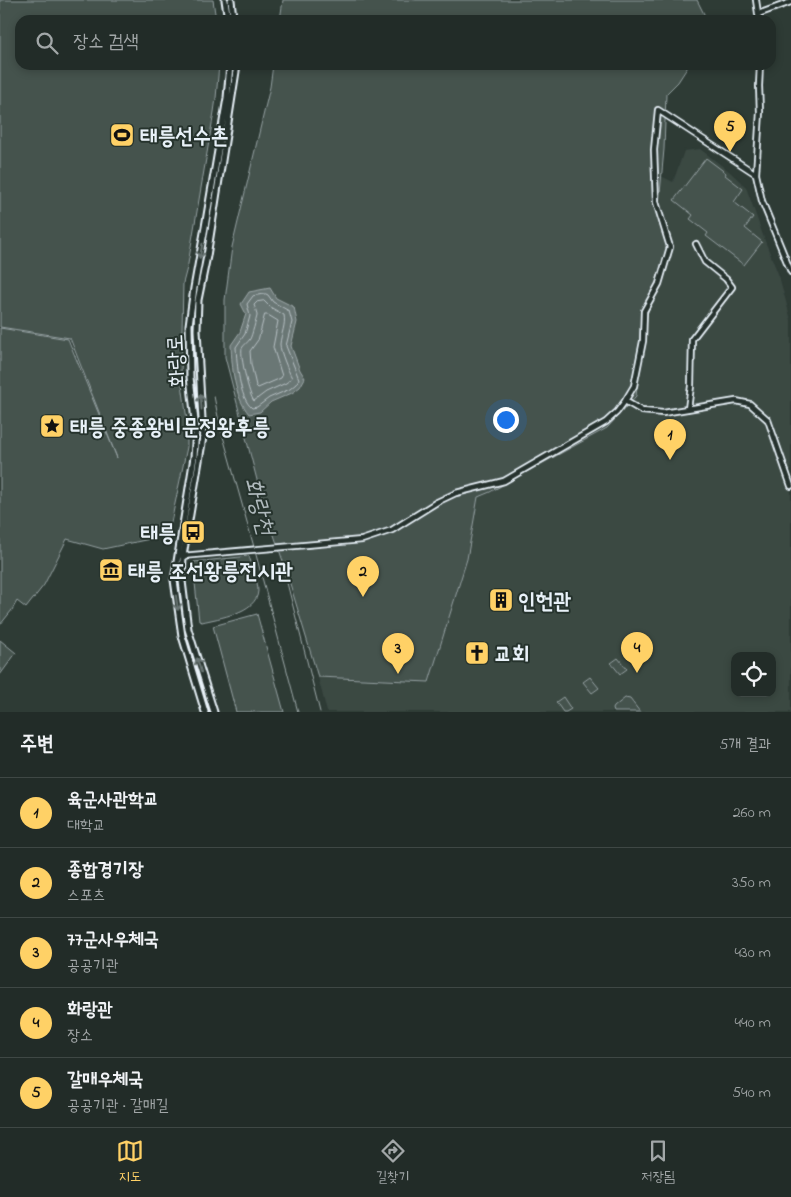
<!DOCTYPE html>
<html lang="ko">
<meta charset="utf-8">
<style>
body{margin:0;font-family:"Indie Flower","Poor Story",sans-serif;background:#2a3430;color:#f1f3f6}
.controls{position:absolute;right:15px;bottom:15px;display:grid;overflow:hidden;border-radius:10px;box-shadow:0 2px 8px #0003}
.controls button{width:45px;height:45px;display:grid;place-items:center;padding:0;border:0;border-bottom:1px solid #3f4845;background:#222c28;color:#f1f3f6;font:25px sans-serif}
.you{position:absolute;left:505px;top:419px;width:18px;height:18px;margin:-12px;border:4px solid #fff;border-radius:50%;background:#1a73e8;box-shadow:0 0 0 8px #1a73e833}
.badge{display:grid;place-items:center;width:32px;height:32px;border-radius:50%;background:#ffd166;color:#111;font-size:16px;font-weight:700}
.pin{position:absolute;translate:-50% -41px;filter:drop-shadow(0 1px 2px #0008)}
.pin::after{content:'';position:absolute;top:26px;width:18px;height:15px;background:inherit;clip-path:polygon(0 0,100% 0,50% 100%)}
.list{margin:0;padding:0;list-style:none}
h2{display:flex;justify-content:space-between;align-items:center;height:65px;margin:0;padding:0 20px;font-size:21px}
h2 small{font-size:16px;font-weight:400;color:#a2a7a8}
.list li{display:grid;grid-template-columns:32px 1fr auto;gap:15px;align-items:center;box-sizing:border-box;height:70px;padding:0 20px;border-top:1px solid #3f4845}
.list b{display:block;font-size:19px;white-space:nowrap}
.list p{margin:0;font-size:16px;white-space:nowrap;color:#a2a7a8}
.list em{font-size:16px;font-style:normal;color:#a2a7a8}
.icon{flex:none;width:28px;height:28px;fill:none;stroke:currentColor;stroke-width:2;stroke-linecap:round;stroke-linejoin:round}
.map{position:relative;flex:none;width:791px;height:712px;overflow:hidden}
.search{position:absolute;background:#222c28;box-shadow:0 2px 8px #0003;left:15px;right:15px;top:15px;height:55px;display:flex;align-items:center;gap:12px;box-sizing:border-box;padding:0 18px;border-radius:15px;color:#a2a7a8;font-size:19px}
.sheet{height:415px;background:#222c28}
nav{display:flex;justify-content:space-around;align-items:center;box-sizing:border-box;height:70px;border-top:1px solid #3f4845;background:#222c28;font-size:14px;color:#a2a7a8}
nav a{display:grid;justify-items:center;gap:2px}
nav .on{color:#ffd166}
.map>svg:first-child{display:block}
</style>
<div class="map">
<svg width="791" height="712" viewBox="0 0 791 712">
<rect width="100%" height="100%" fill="#2e3b35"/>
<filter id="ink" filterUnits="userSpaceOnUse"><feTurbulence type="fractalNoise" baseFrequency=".02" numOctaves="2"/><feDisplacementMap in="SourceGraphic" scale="10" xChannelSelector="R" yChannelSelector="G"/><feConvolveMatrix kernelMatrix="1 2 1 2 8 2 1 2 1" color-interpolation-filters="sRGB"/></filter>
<g filter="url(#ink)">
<path fill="#3b4843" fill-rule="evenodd" d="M700,149L730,172L746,187L765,241L779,276L791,320V712H327L318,677L429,682L467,559L478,497L490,492L607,428L642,343L646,319L658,275L668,248L658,216L661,176L673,182L684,151ZM735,656H772V693H735Z"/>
<path fill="#45524e" stroke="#96a2a3" d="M0,0H213L216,20H20V65H219L216,98L214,112L188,264L183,283L181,377L187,420V447L169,532L150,539L103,549L67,539L44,585L26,608L17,601L12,610L0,625V328L68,339L117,458L70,338L0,327Z
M283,0H697L705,16L704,20H280Z
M273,65H689L678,82L666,94L664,149L658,216L668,248L658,275L646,319L642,343L636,396L607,428L490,492L478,497L467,559L429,682L318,677L285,567L263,503L225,357V300L232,247L270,87Z
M706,158L726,173L725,175L743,189L734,202L753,217L745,228L762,242L744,265L706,236L708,233L690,219L693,215L674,200Z
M249,556C252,566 258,581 258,591C257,613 218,618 202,622L199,621L193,564L194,562Z
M257,614L284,712H236L213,626Z
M0,640L16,653L0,675Z
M618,658L627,669L620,674L611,663Z
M590,677L599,688L592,693L583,682Z
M563,697L571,709L566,712H563L556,702Z
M625,698L630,699L640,712H614L613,709L614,707Z"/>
<path fill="#6b7775" stroke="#9da8a9" d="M270,288L276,298L294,307L297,322L291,346L300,370L305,378L300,387L292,393L271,402L260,412L249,414C234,396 232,368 231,345L240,332L246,314L241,304L249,292Z"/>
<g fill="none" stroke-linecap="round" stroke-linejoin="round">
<path stroke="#b6c0c4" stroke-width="1" d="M266,294L268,295L273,302L289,311L292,322L286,346L299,379L296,384L290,389L269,398L257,407L252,408C239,398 237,363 236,347L245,334L250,316L247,304L253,296Z
M264,301L270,307L284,315C286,325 281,334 280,344C280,352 288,370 292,378L286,383L266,392L254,401C249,396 240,356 242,348C244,345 248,342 250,339C252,335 256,320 257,316C257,312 255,308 254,305L257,302Z
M265,315H268L278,321L273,347L282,376L281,378L258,388L256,386L251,364L250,351L258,340Z"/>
<path stroke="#9da8a9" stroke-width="1" d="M214,396L219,422L254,547
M255,551L298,712
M284,571L320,712"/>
<defs>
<path id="minor" d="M756,0L759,20
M758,14L791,2
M760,65L759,86L760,112L756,174L762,201L791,272
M625,401L642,411L663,413L736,401L750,404L768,420L791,486
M688,409L691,386L692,339L732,287L726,279L705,262L696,244
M182,556L362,540L392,530L437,502L456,493L504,481L606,422L617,412L625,401L634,386L643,341L644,311L659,284L670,247L656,202L654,150L658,110L756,174"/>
<path id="major" d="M225,0L228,20
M231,0L233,17L235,20
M205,712L182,636L174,580L194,457L196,430L190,377L189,325L194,288L205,227L227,98L230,65
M214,712L188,629L182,581L183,556L203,437L197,330L198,300L207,256L237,65"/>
</defs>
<use href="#minor" stroke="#e8f1f8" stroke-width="8"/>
<use href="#major" stroke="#e8f1f8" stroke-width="9"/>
<use href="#minor" stroke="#26332d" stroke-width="4.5"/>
<use href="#major" stroke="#26332d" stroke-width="5"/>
</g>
<defs><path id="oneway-shaft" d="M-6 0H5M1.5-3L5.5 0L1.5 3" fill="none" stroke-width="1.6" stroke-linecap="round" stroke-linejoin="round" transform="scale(1.25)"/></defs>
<g stroke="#6a7674">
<use href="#oneway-shaft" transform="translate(201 251) rotate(101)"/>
<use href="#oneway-shaft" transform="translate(201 402) rotate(-94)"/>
<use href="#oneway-shaft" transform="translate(177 603) rotate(82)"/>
<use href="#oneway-shaft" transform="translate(199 665) rotate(-107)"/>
</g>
</g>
<defs>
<symbol id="stadium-square" viewBox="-11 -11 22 22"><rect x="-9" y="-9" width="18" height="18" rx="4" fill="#ffd166" stroke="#26332d"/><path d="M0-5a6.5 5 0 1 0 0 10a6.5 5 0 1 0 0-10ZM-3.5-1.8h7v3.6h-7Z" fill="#111"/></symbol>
<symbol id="sight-square" viewBox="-11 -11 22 22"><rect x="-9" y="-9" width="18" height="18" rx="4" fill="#ffd166" stroke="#26332d"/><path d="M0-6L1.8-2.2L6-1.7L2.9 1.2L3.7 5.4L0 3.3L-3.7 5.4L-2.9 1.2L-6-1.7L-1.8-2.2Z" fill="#111"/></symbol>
<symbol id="bus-square" viewBox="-11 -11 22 22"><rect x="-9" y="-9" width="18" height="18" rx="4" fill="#ffd166" stroke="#26332d"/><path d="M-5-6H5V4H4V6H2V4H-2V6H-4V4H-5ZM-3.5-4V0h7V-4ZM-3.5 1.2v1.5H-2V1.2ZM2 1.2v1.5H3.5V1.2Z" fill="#111"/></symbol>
<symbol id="museum-square" viewBox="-11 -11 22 22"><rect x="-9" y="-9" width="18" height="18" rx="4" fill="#ffd166" stroke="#26332d"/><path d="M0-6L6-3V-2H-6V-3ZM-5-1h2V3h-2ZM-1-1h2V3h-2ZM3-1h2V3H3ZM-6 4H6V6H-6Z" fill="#111"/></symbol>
<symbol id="building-square" viewBox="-11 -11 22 22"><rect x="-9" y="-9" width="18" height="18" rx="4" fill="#ffd166" stroke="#26332d"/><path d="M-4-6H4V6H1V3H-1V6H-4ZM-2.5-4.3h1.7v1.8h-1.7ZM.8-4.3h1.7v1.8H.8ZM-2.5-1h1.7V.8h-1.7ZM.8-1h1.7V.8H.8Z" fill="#111"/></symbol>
<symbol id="church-square" viewBox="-11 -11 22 22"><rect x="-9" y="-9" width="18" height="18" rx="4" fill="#ffd166" stroke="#26332d"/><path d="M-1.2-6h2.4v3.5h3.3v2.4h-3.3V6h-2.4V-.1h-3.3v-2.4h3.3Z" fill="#111"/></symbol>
</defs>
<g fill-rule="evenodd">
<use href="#stadium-square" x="108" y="121" width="28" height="28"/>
<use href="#sight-square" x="38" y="412" width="28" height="28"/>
<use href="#bus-square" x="179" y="518" width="28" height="28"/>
<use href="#museum-square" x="97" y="556" width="28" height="28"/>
<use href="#building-square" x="487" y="586" width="28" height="28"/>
<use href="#church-square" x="463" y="639" width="28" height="28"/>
</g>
<g text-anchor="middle" stroke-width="4" stroke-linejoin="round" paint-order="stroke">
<g font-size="22" font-weight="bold" fill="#e8f1f8" stroke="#26332d" text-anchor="start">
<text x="140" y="143">태릉선수촌</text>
<text x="70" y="434">태릉 중종왕비문정왕후릉</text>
<text x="176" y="540" text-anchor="end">태릉</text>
<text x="128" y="578">태릉 조선왕릉전시관</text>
<text x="518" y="608">인헌관</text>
<text x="494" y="661">교회</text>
</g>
<g font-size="22" fill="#e8f1f8" stroke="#26332d">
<text transform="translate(175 361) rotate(-93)" y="8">화랑로</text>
</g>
<g font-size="24" font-style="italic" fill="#b0babd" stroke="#26332d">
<text transform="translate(260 506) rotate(75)" y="8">화랑천</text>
</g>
</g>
</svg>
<div class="controls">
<button><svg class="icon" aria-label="locate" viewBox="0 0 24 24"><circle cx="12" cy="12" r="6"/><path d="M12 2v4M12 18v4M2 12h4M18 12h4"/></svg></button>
</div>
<div class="you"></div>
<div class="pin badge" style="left:670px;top:460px">1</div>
<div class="pin badge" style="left:363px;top:597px">2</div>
<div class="pin badge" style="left:398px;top:674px">3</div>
<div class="pin badge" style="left:637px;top:673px">4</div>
<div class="pin badge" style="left:730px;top:152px">5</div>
<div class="search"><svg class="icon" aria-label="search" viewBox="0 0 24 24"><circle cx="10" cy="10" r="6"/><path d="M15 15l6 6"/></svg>장소 검색</div>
</div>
<section class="sheet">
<h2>주변<small>5개 결과</small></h2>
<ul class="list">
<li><span class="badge">1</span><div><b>육군사관학교</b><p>대학교</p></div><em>260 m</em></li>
<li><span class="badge">2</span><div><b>종합경기장</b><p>스포츠</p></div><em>350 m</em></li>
<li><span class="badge">3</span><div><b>77군사우체국</b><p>공공기관</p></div><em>430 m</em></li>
<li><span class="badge">4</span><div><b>화랑관</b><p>장소</p></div><em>440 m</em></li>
<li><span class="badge">5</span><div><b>갈매우체국</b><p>공공기관 · 갈매길</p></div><em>540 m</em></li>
</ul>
</section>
<nav>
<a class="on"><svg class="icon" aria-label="map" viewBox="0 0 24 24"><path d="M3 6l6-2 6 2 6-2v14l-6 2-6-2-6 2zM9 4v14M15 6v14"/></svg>지도</a>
<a><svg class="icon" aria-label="directions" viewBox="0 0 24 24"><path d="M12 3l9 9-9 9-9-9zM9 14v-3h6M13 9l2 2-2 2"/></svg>길찾기</a>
<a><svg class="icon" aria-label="saved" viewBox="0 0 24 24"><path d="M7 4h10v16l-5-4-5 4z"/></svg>저장됨</a>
</nav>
